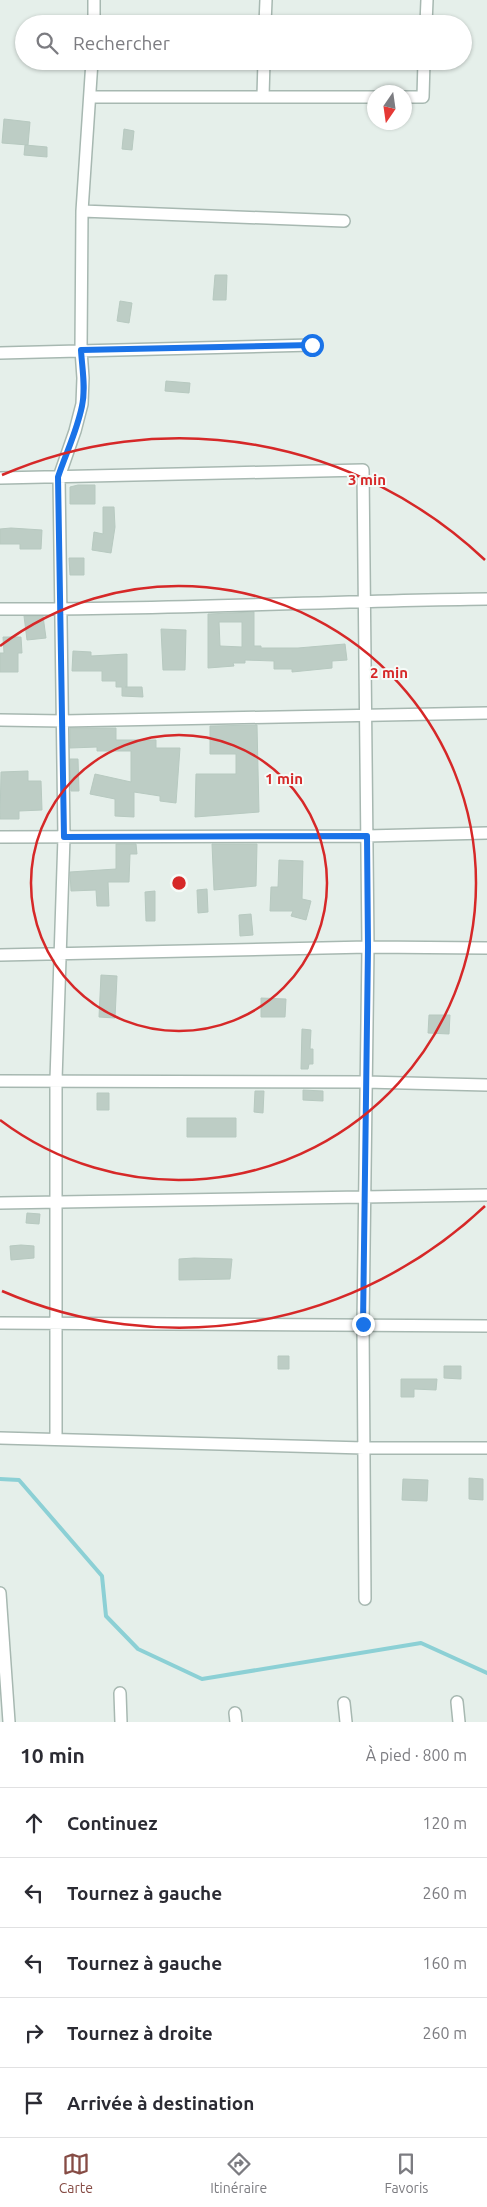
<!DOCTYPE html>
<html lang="fr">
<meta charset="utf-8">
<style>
body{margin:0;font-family:Ubuntu,sans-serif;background:#f7f7f7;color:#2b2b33}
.compass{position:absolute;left:367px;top:85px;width:45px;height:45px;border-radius:50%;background:#fff;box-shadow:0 1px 4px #0004;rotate:193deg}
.stop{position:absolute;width:15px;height:15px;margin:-11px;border:4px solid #1a73e8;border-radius:50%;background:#fff}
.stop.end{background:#1a73e8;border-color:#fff;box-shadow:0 1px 5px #0008}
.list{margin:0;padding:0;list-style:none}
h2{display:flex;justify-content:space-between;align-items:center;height:65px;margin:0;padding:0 20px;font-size:21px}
h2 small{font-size:16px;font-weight:400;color:#7c7c81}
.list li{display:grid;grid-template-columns:32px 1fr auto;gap:15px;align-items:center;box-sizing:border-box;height:70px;padding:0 20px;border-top:1px solid #e1e1e2}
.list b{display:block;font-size:19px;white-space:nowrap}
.list em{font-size:16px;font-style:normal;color:#7c7c81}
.icon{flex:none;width:28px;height:28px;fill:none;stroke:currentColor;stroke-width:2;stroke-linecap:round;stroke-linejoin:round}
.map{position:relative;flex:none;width:487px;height:1722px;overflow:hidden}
.search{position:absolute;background:#fff;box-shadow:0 1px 4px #0004;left:15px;right:15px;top:15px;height:55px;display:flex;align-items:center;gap:12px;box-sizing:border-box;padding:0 18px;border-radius:28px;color:#7c7c81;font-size:19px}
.sheet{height:415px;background:#fff}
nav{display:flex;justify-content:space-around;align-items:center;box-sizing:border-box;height:70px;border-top:1px solid #e1e1e2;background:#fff;font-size:14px;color:#7c7c81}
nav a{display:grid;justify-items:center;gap:2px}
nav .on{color:#864c45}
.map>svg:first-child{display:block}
</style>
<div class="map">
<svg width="487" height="1722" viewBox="0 0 487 1722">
<rect width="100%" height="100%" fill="#e5efea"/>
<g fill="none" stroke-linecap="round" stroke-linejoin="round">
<path stroke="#8cd0d5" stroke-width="4" d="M0,1479L19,1480L102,1576L106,1616L138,1649L202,1679L421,1643L487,1673"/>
</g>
<path fill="#bdcdc5" stroke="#b7c9c0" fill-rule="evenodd" d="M4,119L30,122L28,145L2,143Z
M124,129L134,131L132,150L122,149Z
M25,145L47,147V157L24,155Z
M215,275H227L226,300H213Z
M120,301L132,303L129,323L117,321Z
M166,381L190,383L189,393L165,391Z
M78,485H95V504H70V487Z
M103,507H114L115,527L111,553L92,550L94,532L103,534Z
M11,528L42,530L41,549H20V544H0V529Z
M69,558H84V575H70Z
M254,612V646H261V648H298L345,644L347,660L332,661V668L292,672V669H274V661L245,660V663H233L234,666L208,668V614ZM219,622H242V647L220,646Z
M24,616H43L46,638L27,640Z
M161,629L186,630L185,670H163Z
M3,637H21L22,653H18V672H0V653H4Z
M73,651L91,652V656L127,654V687H125H142L143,697L122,696V687H116V681H102V671H72Z
M257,725L259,812L195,817L196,774H236V754H210V726Z
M70,728H116V740H156V748H180L176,803L160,801V796L134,792V817L115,816V799L90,794L95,774L131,782V751H97V747L70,748Z
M70,759H78L79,791H71Z
M28,771V781H41L42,810L19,811V819H0L1,772Z
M116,844H136L137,854H130L129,882H108L109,906H97L96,890L71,891L70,872L116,869Z
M212,844H257L256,886L214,890Z
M279,860L303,861L302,899L311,901L306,920L291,916L293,911H270L271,887H278Z
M207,889L208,912L198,913L197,890Z
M155,891V921H146L145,892Z
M251,914L253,935L240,936L239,915Z
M101,975L117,976L115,1018L99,1017Z
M261,998L286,999L285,1017H261Z
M429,1015H450L449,1034L428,1033Z
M302,1029L311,1030L310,1049H313V1064H309L308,1069H301Z
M303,1090L323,1091V1101L303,1100Z
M255,1091H264L263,1113L254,1112Z
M97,1093H109V1110H97Z
M187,1118H236V1137H187Z
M27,1213L40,1214L39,1224L26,1223Z
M21,1245L34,1246V1258L11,1260L10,1246Z
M194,1258L232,1259L230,1279L179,1280V1259Z
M278,1356H289V1369H278Z
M444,1366H461V1379L444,1378Z
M401,1379H437L436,1390L414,1389V1397H401Z
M469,1478L483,1479V1500L469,1499Z
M403,1479L428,1480L427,1501L402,1500Z"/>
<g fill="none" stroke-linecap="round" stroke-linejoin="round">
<defs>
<path id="minor" d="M94,24V0
M265,24L266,0
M426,24L427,0
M263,96L264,61
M91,97H374
M404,97H423L424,61
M82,211L344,221
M0,353L312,345
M0,478L363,470L368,947L363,1324L365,1599
M0,609C162,610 325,601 487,599
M0,720L63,721L487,713
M0,837L367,836L487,833
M0,955L368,947L487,948
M0,1081L365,1082L487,1085
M0,1203L487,1195
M0,1323L487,1326
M0,1438L364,1448H487
M56,1439V1080L64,837L59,477L75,431L82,404L83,378L81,350L82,211L92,61
M0,1593L9,1722
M120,1693L121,1722
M457,1702L459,1722
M344,1703L346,1722
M235,1713L236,1722"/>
</defs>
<use href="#minor" stroke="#a7b8b1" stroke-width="14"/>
<use href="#minor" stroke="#fff" stroke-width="11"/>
</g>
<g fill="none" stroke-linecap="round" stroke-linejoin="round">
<path stroke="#1a73e8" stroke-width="6" d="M312,345L81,350C82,368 86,388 82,406C77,431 66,453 58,477L64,837L367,836L368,947L363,1324"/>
</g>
<g fill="none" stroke="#d62828" stroke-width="2.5">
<circle cx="179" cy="883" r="148"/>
<path d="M0 646A297 297 0 1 1 0 1120"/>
<path d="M485 1206A445 445 0 0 1 2 1291M2 475A445 445 0 0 1 485 560"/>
</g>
<circle cx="179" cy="883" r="8" fill="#d62828" stroke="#f6fbf8" stroke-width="2.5"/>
<g font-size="15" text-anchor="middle" font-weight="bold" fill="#d62828" stroke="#f6fbf8" stroke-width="4" stroke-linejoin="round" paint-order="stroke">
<text x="367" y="485">3 min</text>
<text x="389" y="678">2 min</text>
<text x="284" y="784">1 min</text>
</g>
</svg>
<svg class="compass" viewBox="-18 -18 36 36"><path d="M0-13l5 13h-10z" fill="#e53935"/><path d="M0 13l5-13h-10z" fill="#7c7c81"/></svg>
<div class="stop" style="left:312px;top:345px"></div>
<div class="stop end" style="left:363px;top:1324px"></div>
<div class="search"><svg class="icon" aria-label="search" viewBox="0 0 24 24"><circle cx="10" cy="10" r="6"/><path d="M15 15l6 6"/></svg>Rechercher</div>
</div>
<section class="sheet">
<h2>10 min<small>À pied · 800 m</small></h2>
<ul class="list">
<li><svg class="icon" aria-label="ahead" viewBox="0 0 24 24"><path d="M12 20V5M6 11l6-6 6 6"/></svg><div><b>Continuez</b></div><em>120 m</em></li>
<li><svg class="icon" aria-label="left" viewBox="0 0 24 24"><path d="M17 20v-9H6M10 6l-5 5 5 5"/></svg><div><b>Tournez à gauche</b></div><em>260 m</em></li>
<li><svg class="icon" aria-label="left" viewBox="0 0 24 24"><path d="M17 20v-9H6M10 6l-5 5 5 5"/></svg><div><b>Tournez à gauche</b></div><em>160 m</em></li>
<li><svg class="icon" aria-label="right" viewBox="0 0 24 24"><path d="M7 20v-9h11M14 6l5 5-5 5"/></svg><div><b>Tournez à droite</b></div><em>260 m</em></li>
<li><svg class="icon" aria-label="arrive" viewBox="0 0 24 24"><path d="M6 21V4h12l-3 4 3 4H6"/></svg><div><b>Arrivée à destination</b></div></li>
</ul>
</section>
<nav>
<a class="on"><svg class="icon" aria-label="map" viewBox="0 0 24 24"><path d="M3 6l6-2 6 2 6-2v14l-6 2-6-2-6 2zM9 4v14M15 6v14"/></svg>Carte</a>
<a><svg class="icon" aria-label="directions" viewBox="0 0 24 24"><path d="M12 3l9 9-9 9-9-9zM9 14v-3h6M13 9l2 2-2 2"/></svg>Itinéraire</a>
<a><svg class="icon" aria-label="saved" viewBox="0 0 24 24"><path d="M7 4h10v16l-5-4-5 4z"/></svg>Favoris</a>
</nav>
